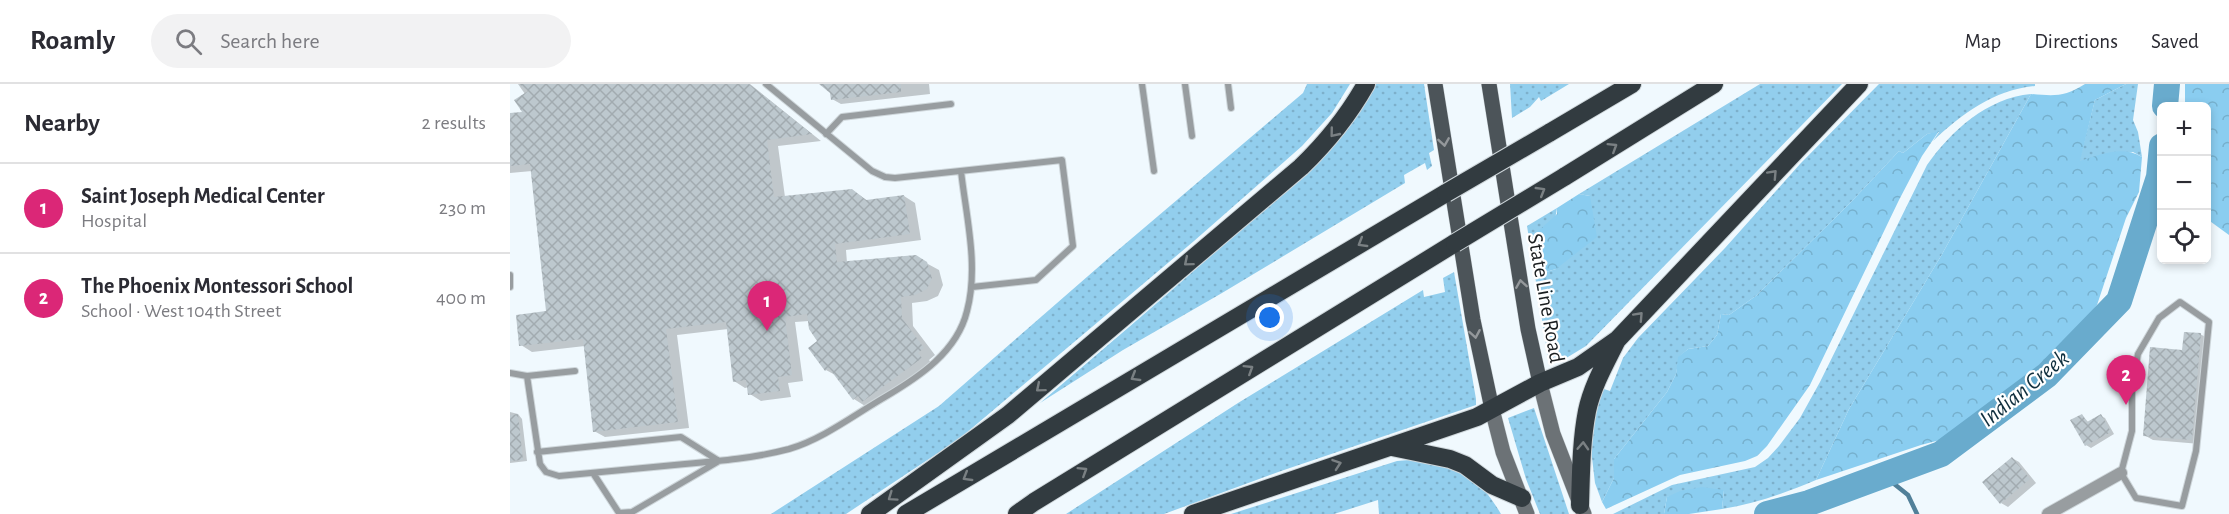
<!DOCTYPE html>
<meta charset="utf-8">
<style>
body{margin:0;font-family:"Alegreya Sans",sans-serif;background:#f2f2f3;color:#2b2b33}
.controls{position:absolute;right:18px;top:18px;display:grid;overflow:hidden;border-radius:9px;box-shadow:0 3px 9px #0003}
.controls button{width:54px;height:54px;display:grid;place-items:center;padding:0;border:0;border-bottom:2px solid #e1e1e2;background:#fff;color:#2b2b33;font:30px sans-serif}
.you{position:absolute;left:760px;top:234px;width:21px;height:21px;margin:-15px;border:4px solid #fff;border-radius:50%;background:#1a73e8;box-shadow:0 0 0 9px #1a73e833}
.badge{display:grid;place-items:center;width:39px;height:39px;border-radius:50%;background:#db2777;color:#fff;font-size:20px;font-weight:700}
.pin{position:absolute;translate:-50% -50px;filter:drop-shadow(0 2px 3px #0008)}
.pin::after{content:'';position:absolute;top:32px;width:21px;height:18px;background:inherit;clip-path:polygon(0 0,100% 0,50% 100%)}
.list{margin:0;padding:0;list-style:none}
h2{display:flex;justify-content:space-between;align-items:center;height:78px;margin:0;padding:0 24px;font-size:26px}
h2 small{font-size:20px;font-weight:400;color:#7c7c81}
.list li{display:grid;grid-template-columns:39px 1fr auto;gap:18px;align-items:center;box-sizing:border-box;height:90px;padding:0 24px;border-top:2px solid #e1e1e2}
.list b{display:block;font-size:22px;white-space:nowrap}
.list p{margin:0;font-size:20px;white-space:nowrap;color:#7c7c81}
.list em{font-size:20px;font-style:normal;color:#7c7c81}
.icon{flex:none;width:33px;height:33px;fill:none;stroke:currentColor;stroke-width:2;stroke-linecap:round;stroke-linejoin:round}
.map{position:relative;flex:none;width:1719px;height:430px;overflow:hidden}
header{display:flex;align-items:center;gap:36px;box-sizing:border-box;height:84px;padding:0 30px;background:#fff;border-bottom:2px solid #e1e1e2}
header strong{font-size:28px}
nav{display:flex;gap:33px;margin-inline-start:auto;font-size:21px}
.search{width:420px;height:54px;background:#f2f2f3;display:flex;align-items:center;gap:15px;box-sizing:border-box;padding:0 21px;border-radius:33px;color:#7c7c81;font-size:22px}
main{display:flex}
aside{flex:1;background:#fff}
.map>svg:first-child{display:block}
</style>
<header>
<strong>Roamly</strong>
<div class="search"><svg class="icon" aria-label="search" viewBox="0 0 24 24"><circle cx="10" cy="10" r="6"/><path d="M15 15l6 6"/></svg>Search here</div>
<nav><a>Map</a><a>Directions</a><a>Saved</a></nav>
</header>
<main>
<aside>
<h2>Nearby<small>2 results</small></h2>
<ul class="list">
<li><span class="badge">1</span><div><b>Saint Joseph Medical Center</b><p>Hospital</p></div><em>230 m</em></li>
<li><span class="badge">2</span><div><b>The Phoenix Montessori School</b><p>School · West 104th Street</p></div><em>400 m</em></li>
</ul>
</aside>
<div class="map">
<svg width="1719" height="430" viewBox="0 0 1719 430">
<defs>
<pattern id="grass-dots" width="8" height="8" patternUnits="userSpaceOnUse" patternTransform="scale(1.5)"><rect width="8" height="8" fill="#92ceed"/><path d="M2 2h.1M6 6h.1" fill="none" stroke="#7db0cb" stroke-width="1.8" stroke-linecap="round"/></pattern>
<pattern id="forest-crowns" width="20" height="18" patternUnits="userSpaceOnUse" patternTransform="scale(1.5)"><rect width="20" height="18" fill="#8acdf0"/><path d="M2 6a3 3 0 1 1 6 0M12 15a3 3 0 1 1 6 0" fill="none" stroke="#76b0cd"/></pattern>
<pattern id="building-cross-hatch" width="8" height="8" patternUnits="userSpaceOnUse" patternTransform="scale(1.5)"><rect width="8" height="8" fill="#bdc8ce"/><path d="M0 0l8 8M0 8l8-8" fill="none" stroke="#a2abb0"/></pattern>
</defs>
<rect width="100%" height="100%" fill="#f0f9fe"/>
<path fill="url(#grass-dots)" d="M797,0H840L822,29L792,62L684,157L449,355L336,430H261L429,322L601,172L793,9Z
M866,0H914L924,66L919,69L922,82L917,86L915,79L894,91L895,99L712,209L613,266L530,319C597,262 664,205 730,146C780,101 833,60 866,0Z
M1000,0H1059L1031,17L1029,13L1020,23L1002,34Z
M1250,0H1332L1076,262L1053,276L1040,277L1038,273L1017,142L1047,124L1036,188L1046,185L1080,112L1069,110Z
M1369,0H1525V2C1484,6 1453,29 1423,57L1429,48L1417,50L1393,69L1389,67L1341,118L1247,211L1219,231L1211,230L1207,251L1198,262L1178,265L1169,273L1166,290L1157,308L1104,375V394L1092,418L1085,399L1080,357L1090,306L1094,305L1100,307L1113,274L1128,254L1215,164L1290,80Z
M1616,0H1628L1623,36L1628,48L1632,73L1623,68L1569,78L1585,16Z
M1521,10L1431,172L1339,325L1306,396C1275,409 1245,420 1212,425L1214,406L1157,413L1154,430H1103L1162,401L1245,383L1258,374L1269,362L1290,334L1310,298L1417,81C1441,47 1477,14 1521,10Z
M944,188L966,315V321L963,322L771,387L654,430H556L728,319L913,206L914,213L935,208L933,194Z
M1024,324L1059,430H1030L1016,395L998,334Z
M912,375C952,387 969,392 991,430H869L868,416L824,430H721L887,377Z"/>
<path fill="url(#forest-crowns)" d="M1575,0H1616L1585,16L1570,77C1591,71 1611,61 1632,73L1629,108L1616,134L1587,221L1571,241L1485,324L1445,352L1411,361L1306,396L1339,325L1431,172L1521,10C1545,12 1554,13 1575,0Z
M1675,0H1719V151L1697,135L1696,22H1675Z
M1429,47L1412,72L1389,116L1300,301L1257,362L1247,372L1235,377L1170,391L1096,425L1092,418L1104,394V375L1157,308L1166,290L1168,273L1178,265L1198,262L1207,251L1211,230L1219,231L1247,211L1341,118L1389,67L1393,69L1417,50Z
M1069,110L1080,112L1087,153L1046,185L1036,188L1027,148L1047,130V124Z
M1192,403L1214,406L1212,425L1179,430H1154L1157,413L1170,407Z"/>
<path fill="#0003" d="M8,0H240L311,57L268,62L275,113L342,106L358,117L394,112L405,119L411,156L336,166L337,179L405,173L429,186L433,201L428,212L417,217L402,219L403,242L425,271L419,276L423,281L364,324L358,320L355,322L344,315L327,292L316,286L309,257L299,237L285,238L293,297L278,299L281,313L251,317L240,310L239,303L235,304L224,297L218,245L167,251L179,344L95,353L84,347L75,262L22,268L11,261L38,228L22,87L0,89V30L15,29V10Z
M312,0H419L420,10L331,20L322,15L321,9Z
M1690,250L1699,255L1690,360L1643,356L1634,351Z
M0,328L8,330L12,335L17,377L0,379Z
M1572,331L1579,339L1591,332L1595,334L1604,350L1581,364L1576,361Z
M1502,374L1509,378L1526,399L1498,423L1491,419Z"/>
<g fill="none" stroke-linecap="round" stroke-linejoin="round">
<path stroke="#518099" stroke-width="4.5" d="M1373,391L1398,411L1407,430"/>
<path stroke="#69abcd" stroke-width="26" d="M1655,22L1657,0
M1257,430L1299,419L1431,370L1537,291L1609,217L1649,93L1652,62"/>
</g>
<path fill="url(#building-cross-hatch)" d="M9,0H239L302,50L257,56L264,113L342,105L356,116L394,111L400,150L325,160L327,178L406,171L417,178L422,194L417,205L405,211L391,213L392,234L414,264L408,269L412,274L352,318L348,312L343,316L319,284L315,287L298,264L307,257L299,245L297,230L275,233L282,291L268,293L270,307L238,311L236,296L223,298L216,238L156,245L168,338L83,348L73,255L9,262L6,231L36,227L20,80L0,82V29L12,28L4,16L18,7Z
M309,0H391V8L321,16L320,9Z
M1674,248L1691,249L1682,356L1633,352L1640,263L1672,266Z
M8,330L13,376L0,377V331Z
M1572,330L1577,338L1591,330L1601,348L1575,362L1560,336Z
M1502,373L1520,395L1490,420L1472,398Z"/>
<g fill="none" stroke-linecap="round" stroke-linejoin="round">
<defs>
<path id="service" d="M256,0L362,87L375,93L385,94L552,76L563,162L526,196L462,203
M632,0L644,87
M675,0L682,52
M718,0L721,24
M316,50L332,33L441,20
M0,191V203
M1670,218L1699,238L1686,367L1672,422L1626,414L1611,389L1622,347V302L1628,270L1649,234Z
M0,289L17,292L30,380L36,388L49,392C91,388 133,384 175,380C210,377 245,374 279,365C313,355 344,331 375,313C409,293 447,268 457,227C469,182 456,132 451,87
M17,292L65,287
M27,368L171,353L209,377L122,428L109,429L83,389"/>
<path id="minor" d="M1538,430L1611,389"/>
<path id="secondary" d="M1030,299L1043,350L1074,430
M982,325L993,368L1017,430"/>
<path id="primary" d="M925,0L963,236L982,325
M979,0L1018,245L1030,299"/>
<path id="motorway" d="M1039,49L1122,0
M1054,93L1204,0
M882,363L940,375L955,381L982,401L1012,414
M1070,421C1071,390 1071,358 1077,327C1082,303 1095,280 1106,258
M360,430L498,331L791,83C818,57 838,32 856,0
M396,430L936,109
M507,430L524,418L945,159
M683,430L967,333L1030,299L1068,283L1108,255L1349,0"/>
</defs>
<use href="#service" stroke="#ced6da" stroke-width="8"/>
<use href="#minor" stroke="#ced6da" stroke-width="14"/>
<use href="#secondary" stroke="#ced6da" stroke-width="16"/>
<use href="#primary" stroke="#ced6da" stroke-width="16"/>
<use href="#motorway" stroke="#ced6da" stroke-width="20"/>
<use href="#service" stroke="#989da0" stroke-width="6"/>
<use href="#minor" stroke="#989da0" stroke-width="12"/>
<use href="#secondary" stroke="#6c7276" stroke-width="15"/>
<use href="#primary" stroke="#4c5459" stroke-width="15"/>
<use href="#motorway" stroke="#323b40" stroke-width="18"/>
<defs>
<path id="motorway-bridge" d="M936,109L1039,49
M945,159L1054,93"/>
</defs>
<use href="#motorway-bridge" stroke="#ced6da" stroke-width="20" stroke-linecap="butt"/>
<use href="#motorway-bridge" stroke="#323b40" stroke-width="18"/>
</g>
<defs><path id="oneway-chevron" d="M-2-3.5L2.5 0L-2 3.5" fill="none" stroke-width="1.6" stroke-linecap="round" stroke-linejoin="round" transform="scale(1.5)"/></defs>
<g stroke="#7a8083">
<use href="#oneway-chevron" transform="translate(824 49) rotate(129)"/>
<use href="#oneway-chevron" transform="translate(1103 63) rotate(-32)"/>
<use href="#oneway-chevron" transform="translate(1263 90) rotate(-47)"/>
<use href="#oneway-chevron" transform="translate(1031 107) rotate(-31)"/>
<use href="#oneway-chevron" transform="translate(852 159) rotate(149)"/>
<use href="#oneway-chevron" transform="translate(678 178) rotate(140)"/>
<use href="#oneway-chevron" transform="translate(1129 232) rotate(-47)"/>
<use href="#oneway-chevron" transform="translate(739 285) rotate(-32)"/>
<use href="#oneway-chevron" transform="translate(625 293) rotate(149)"/>
<use href="#oneway-chevron" transform="translate(530 304) rotate(140)"/>
<use href="#oneway-chevron" transform="translate(1073 362) rotate(-87)"/>
<use href="#oneway-chevron" transform="translate(827 380) rotate(-19)"/>
<use href="#oneway-chevron" transform="translate(573 387) rotate(-32)"/>
<use href="#oneway-chevron" transform="translate(457 393) rotate(149)"/>
<use href="#oneway-chevron" transform="translate(382 413) rotate(145)"/>
</g>
<g stroke="#94989b">
<use href="#oneway-chevron" transform="translate(934 58) rotate(81)"/>
<use href="#oneway-chevron" transform="translate(1011 200) rotate(-99)"/>
<use href="#oneway-chevron" transform="translate(965 250) rotate(80)"/>
</g>
<g text-anchor="middle" stroke-width="4.5" stroke-linejoin="round" paint-order="stroke">
<g font-size="22" fill="#191d1f" stroke="#fff">
<text transform="translate(1037 214) rotate(80)" y="8">State Line Road</text>
</g>
<g font-size="24" font-style="italic" fill="#102f3e" stroke="#fff">
<text transform="translate(1514 304) rotate(-39)" y="8">Indian Creek</text>
</g>
</g>
</svg>
<div class="controls">
<button>+</button>
<button>−</button>
<button><svg class="icon" aria-label="locate" viewBox="0 0 24 24"><circle cx="12" cy="12" r="6"/><path d="M12 2v4M12 18v4M2 12h4M18 12h4"/></svg></button>
</div>
<div class="you"></div>
<div class="pin badge" style="left:257px;top:247px">1</div>
<div class="pin badge" style="left:1616px;top:321px">2</div>
</div>
</main>
